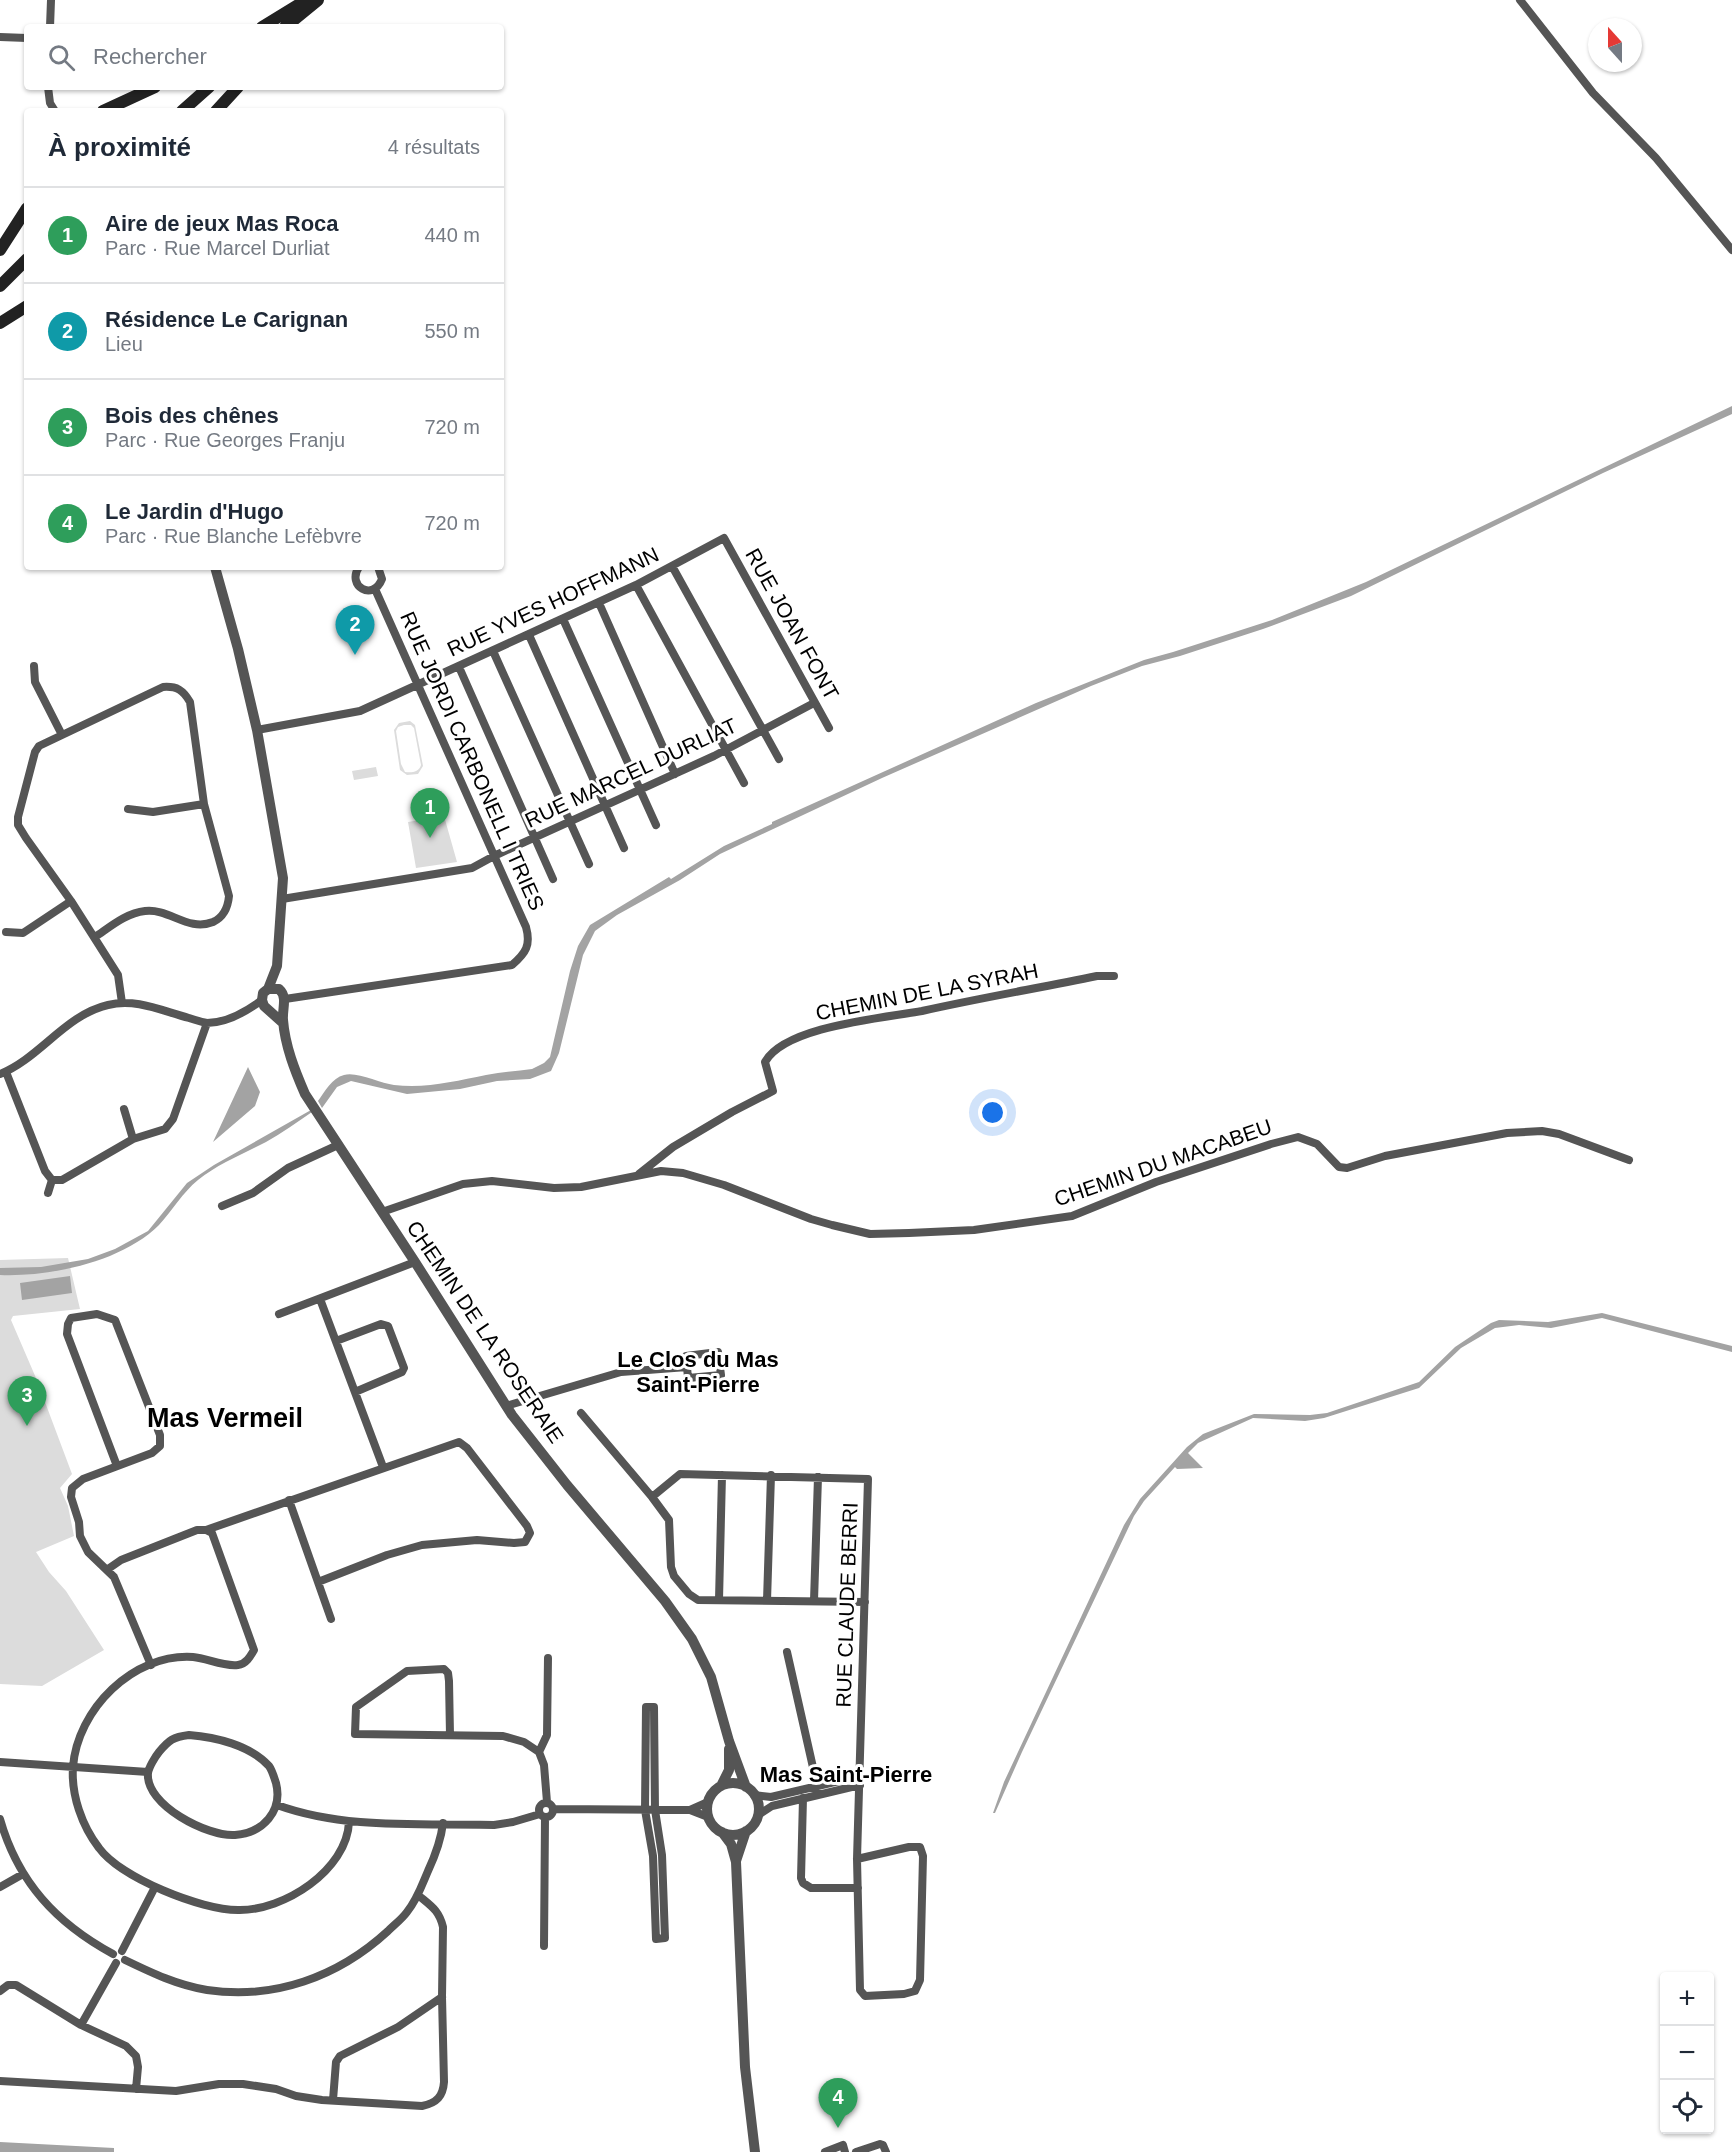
<!DOCTYPE html>
<html lang="fr">
<meta charset="utf-8">
<style>
body{margin:0;font-family:Helvetica,sans-serif;background:#f6f6f7;color:#1f2937}
.controls{position:absolute;right:18px;bottom:18px;display:grid;overflow:hidden;border-radius:6px;box-shadow:0 2px 4px #0004}
.controls button{width:54px;height:54px;display:grid;place-items:center;padding:0;border:0;border-bottom:2px solid #e0e1e3;background:#fff;color:#1f2937;font:30px sans-serif}
.compass{position:absolute;left:1588px;top:18px;width:54px;height:54px;border-radius:50%;background:#fff;box-shadow:0 2px 4px #0004;rotate:339deg}
.you{position:absolute;left:993px;top:1113px;width:21px;height:21px;margin:-15px;border:4px solid #fff;border-radius:50%;background:#1a73e8;box-shadow:0 0 0 9px #1a73e833}
.badge{display:grid;place-items:center;width:39px;height:39px;border-radius:50%;background:#000;color:#fff;font-size:20px;font-weight:700}
.pin{position:absolute;translate:-50% -50px;filter:drop-shadow(0 2px 3px #0008)}
.pin::after{content:'';position:absolute;top:32px;width:21px;height:18px;background:inherit;clip-path:polygon(0 0,100% 0,50% 100%)}
.list{margin:0;padding:0;list-style:none}
h2{display:flex;justify-content:space-between;align-items:center;height:78px;margin:0;padding:0 24px;font-size:26px}
h2 small{font-size:20px;font-weight:400;color:#747a83}
.list li{display:grid;grid-template-columns:39px 1fr auto;gap:18px;align-items:center;box-sizing:border-box;height:96px;padding:0 24px;border-top:2px solid #e0e1e3}
.list b{display:block;font-size:22px;white-space:nowrap}
.list p{margin:0;font-size:20px;white-space:nowrap;color:#747a83}
.list em{font-size:20px;font-style:normal;color:#747a83}
.icon{flex:none;width:33px;height:33px;fill:none;stroke:currentColor;stroke-width:2;stroke-linecap:round;stroke-linejoin:round}
.map{position:relative;flex:none;width:1732px;height:2152px;overflow:hidden}
.search{position:absolute;background:#fff;box-shadow:0 2px 4px #0004;left:24px;top:24px;width:480px;height:66px;display:flex;align-items:center;gap:15px;box-sizing:border-box;padding:0 21px;border-radius:6px;color:#747a83;font-size:22px}
.panel{position:absolute;background:#fff;box-shadow:0 2px 4px #0004;left:24px;top:108px;width:480px;height:462px;border-radius:6px}
.map>svg:first-child{display:block}
</style>
<div class="map">
<svg width="1732" height="2152" viewBox="0 0 1732 2152">
<rect width="100%" height="100%" fill="#fff"/>
<path fill="#dcdcdc" fill-rule="evenodd" d="M410,721L415,725L423,766L418,774L407,775L400,770L394,730L399,723ZM404,725H411L414,728L421,765C419,772 412,773 405,772L401,764L396,731L398,727Z
M376,767L378,776L354,780L352,771Z
M444,816L457,862L416,868L408,822Z
M68,1258L80,1309L13,1316L11,1320L36,1378L72,1474L60,1488L68,1506L74,1536L36,1552L49,1572L66,1591L104,1650L42,1686L0,1684V1260Z"/>
<path fill="#a3a3a3" d="M1732,406V414L1603,473L1351,596L1263,629L1180,656L1142,666L1091,686L882,778L720,854L680,880L617,915L595,931L583,955L559,1053L551,1071L530,1079L497,1081L460,1089L407,1094L351,1081L337,1087L322,1108L318,1101C325,1091 332,1078 344,1075C356,1071 380,1083 394,1085C426,1089 455,1081 486,1075C501,1072 517,1071 532,1069L544,1063L550,1057L570,971L578,946L590,925L669,877L671,879L724,846L772,824V822L1036,703L1144,660L1173,652L1272,620L1366,582Z
M248,1067L260,1092L255,1106L213,1142Z
M311,1110L312,1112C297,1122 282,1133 266,1142C243,1154 218,1164 198,1180C183,1192 172,1211 159,1225C122,1262 50,1277 0,1275V1268L41,1267L88,1259L115,1249L148,1231L187,1183L214,1165Z
M70,1276L72,1293L22,1300L20,1283Z
M1602,1313L1732,1346V1352L1602,1318L1551,1328L1519,1325L1495,1328L1461,1348L1419,1388L1324,1418L1305,1421L1253,1418L1198,1443L1188,1453L1203,1468L1177,1469L1175,1467L1144,1501L1134,1516L1022,1752L995,1813H993L1004,1782L1124,1525L1140,1499L1187,1447L1203,1434L1254,1414L1310,1415L1327,1413L1419,1382L1455,1347L1491,1323L1499,1320L1548,1322Z
M0,2142L114,2148V2152H0Z"/>
<g fill="none" stroke-linecap="round" stroke-linejoin="round">
<path stroke="#555" stroke-width="8" d="M1520,0L1593,93L1656,158L1732,250
M50,27L51,0
M0,37L27,38
M48,87L50,103L55,111
M672,566L779,759
M359,567C346,586 373,602 382,579L378,567
M636,585L744,783
M599,603L675,774
M563,619L656,825
M529,635L624,848
M493,651L589,864
M34,666L35,682L62,735
M459,667L553,879
M257,730L360,711L636,585L724,538L829,728
M128,809L153,812L204,804
M282,899L472,868L494,856L714,756L814,703
M6,932L23,933L71,901
M95,937C110,927 126,913 145,911C169,908 188,932 213,922C224,917 228,907 229,896L204,804L190,702C183,690 177,686 163,687L39,746L35,752L18,817V825L26,838L71,901L118,975L122,1003
M285,999L512,965C526,953 531,945 526,927L375,589
M6,1072L45,1171L52,1180H62L133,1139L165,1129L173,1119L207,1023
M0,1074C40,1058 65,1015 108,1005C136,998 162,1011 189,1018C195,1020 201,1022 207,1023C227,1023 247,1011 262,1000
M124,1109L133,1139
M639,1174L673,1147L732,1112L773,1091L765,1062C785,1026 884,1018 922,1011C980,998 1039,988 1097,976H1114
M48,1193L52,1180
M222,1206L253,1193L288,1168L338,1145
M382,1212L463,1184L492,1181L554,1188L581,1187L661,1171L683,1173L724,1185L811,1219L832,1225L870,1234L909,1233L974,1230L1072,1216L1156,1182L1271,1144L1298,1137L1317,1144L1339,1167L1347,1168L1385,1156L1507,1133L1542,1131L1559,1134L1629,1160
M320,1299L383,1467
M279,1314L415,1262
M336,1341L381,1324L388,1326L404,1368L402,1372L355,1392
M718,1352L721,1375L688,1378L686,1356Z
M506,1406L621,1372L687,1367
M581,1413L652,1497L669,1520L671,1567L674,1576L689,1594L698,1600L865,1602
M117,1466L67,1334L68,1324L71,1318L97,1314L115,1320L160,1435V1446L152,1453L83,1479L72,1488L71,1497L79,1522L80,1536L88,1552L114,1577L151,1665
M652,1497L680,1474L868,1479L857,1859L860,1990L865,1996L904,1994L915,1991L920,1980L923,1856L920,1847H909L857,1859
M289,1500L331,1619
M206,1530L459,1442L467,1448L527,1526L530,1533L525,1542L514,1543L477,1540L422,1545L387,1555L318,1582
M108,1569L121,1560L197,1530H206L212,1533L254,1650C250,1657 246,1664 238,1665C223,1667 207,1658 193,1657C133,1653 77,1710 73,1767C71,1795 82,1826 99,1848C121,1878 201,1910 238,1910C284,1911 347,1870 349,1822
M719,1600L722,1475
M767,1601L771,1475
M814,1601L818,1477
M787,1652L819,1794
M646,1707H654L655,1810L662,1855L665,1938L656,1939L653,1856L645,1810Z
M189,1735C215,1737 250,1745 269,1766C272,1770 274,1777 276,1783C283,1811 263,1833 235,1835C208,1837 145,1805 148,1773C149,1767 155,1757 159,1752C169,1740 173,1737 189,1735Z
M450,1735L449,1681L448,1673L444,1669L407,1671L356,1707L355,1734L503,1736L524,1742L539,1752
M0,1762L148,1772
M754,1795L771,1797L860,1776
M803,1798L801,1878L803,1883L811,1888H858
M547,1802L544,1765L539,1752L547,1735L548,1658
M539 1810a7 7 0 1 1 14 0a7 7 0 1 1-14 0Z
M277,1805C346,1830 422,1823 494,1825L513,1822L540,1814
M554,1809L690,1810L708,1802
M690,1810L708,1817
M758,1815L772,1806L860,1785
M0,1819C18,1882 56,1923 113,1954
M0,1887L23,1874
M544,1946L545,1817
M122,1951L155,1887
M125,1960C152,1973 177,1985 207,1990C274,2000 338,1977 388,1931C394,1925 402,1919 407,1912C417,1900 422,1885 428,1871C435,1856 441,1840 443,1823
M0,1991L8,1985H16L81,2025L126,2046L136,2056L138,2067L136,2089
M81,2025L116,1963
M0,2081L176,2091L219,2084H243L276,2089L296,2096L322,2100L422,2106C437,2103 443,2096 444,2082L442,1997L443,1927C439,1910 431,1906 418,1895
M333,2100L336,2062L340,2056L398,2027L442,1997
M825,2152L843,2145L845,2152
M856,2152L880,2144L883,2145L886,2152"/>
<path stroke="#555" stroke-width="10" d="M215,567L238,649L257,730L283,878L277,966L268,989L263,993L262,1000L264,1006L283,1023
M268,989H279C288,997 282,1009 283,1020C285,1046 295,1071 305,1094L415,1262L512,1415L567,1485L665,1601L692,1639L711,1677L729,1741L746,1787
M707 1809a26 26 0 1 1 52 0a26 26 0 1 1-52 0Z
M721,1786L729,1770V1749
M722,1832L731,1844L736,1862L745,2067L755,2152
M736,1861L746,1831"/>
<path stroke="#222" stroke-width="12" d="M262,27L303,2
M285,27L318,0
M103,111L155,87
M182,111L209,87
M216,111L238,87
M0,250L27,208
M0,286L27,259
M0,323L27,306"/>
</g>
<g text-anchor="middle" stroke-width="6" stroke-linejoin="round" paint-order="stroke">
<g font-size="21" fill="#000" stroke="#fff">
<text transform="translate(553 602) rotate(-25)" y="7">RUE YVES HOFFMANN</text>
<text transform="translate(792 624) rotate(61)" y="7">RUE JOAN FONT</text>
<text transform="translate(472 761) rotate(66)" y="7">RUE JORDI CARBONELL I TRIES</text>
<text transform="translate(631 773) rotate(-25)" y="7">RUE MARCEL DURLIAT</text>
<text transform="translate(927 992) rotate(-11)" y="7">CHEMIN DE LA SYRAH</text>
<text transform="translate(1163 1163) rotate(-19)" y="7">CHEMIN DU MACABEU</text>
<text transform="translate(485 1332) rotate(56)" y="7">CHEMIN DE LA ROSERAIE</text>
<text transform="translate(847 1605) rotate(-88)" y="7">RUE CLAUDE BERRI</text>
</g>
<g font-size="22" font-weight="bold" fill="#000" stroke="#fff">
<text x="698" y="1367">Le Clos du Mas<tspan x="698" dy="25">Saint-Pierre</tspan></text>
<text x="846" y="1782">Mas Saint-Pierre</text>
</g>
<g font-size="27" font-weight="bold" fill="#000" stroke="#fff">
<text x="225" y="1427">Mas Vermeil</text>
</g>
</g>
</svg>
<div class="controls">
<button>+</button>
<button>−</button>
<button><svg class="icon" aria-label="locate" viewBox="0 0 24 24"><circle cx="12" cy="12" r="6"/><path d="M12 2v4M12 18v4M2 12h4M18 12h4"/></svg></button>
</div>
<svg class="compass" viewBox="-18 -18 36 36"><path d="M0-13l5 13h-10z" fill="#e53935"/><path d="M0 13l5-13h-10z" fill="#747a83"/></svg>
<div class="you"></div>
<div class="pin badge" style="left:430px;top:838px;background:#2e9e5b">1</div>
<div class="pin badge" style="left:355px;top:655px;background:#0f9aa8">2</div>
<div class="pin badge" style="left:27px;top:1426px;background:#2e9e5b">3</div>
<div class="pin badge" style="left:838px;top:2128px;background:#2e9e5b">4</div>
<div class="search"><svg class="icon" aria-label="search" viewBox="0 0 24 24"><circle cx="10" cy="10" r="6"/><path d="M15 15l6 6"/></svg>Rechercher</div>
<section class="panel">
<h2>À proximité<small>4 résultats</small></h2>
<ul class="list">
<li><span class="badge" style="background:#2e9e5b">1</span><div><b>Aire de jeux Mas Roca</b><p>Parc · Rue Marcel Durliat</p></div><em>440 m</em></li>
<li><span class="badge" style="background:#0f9aa8">2</span><div><b>Résidence Le Carignan</b><p>Lieu</p></div><em>550 m</em></li>
<li><span class="badge" style="background:#2e9e5b">3</span><div><b>Bois des chênes</b><p>Parc · Rue Georges Franju</p></div><em>720 m</em></li>
<li><span class="badge" style="background:#2e9e5b">4</span><div><b>Le Jardin d'Hugo</b><p>Parc · Rue Blanche Lefèbvre</p></div><em>720 m</em></li>
</ul>
</section>
</div>
